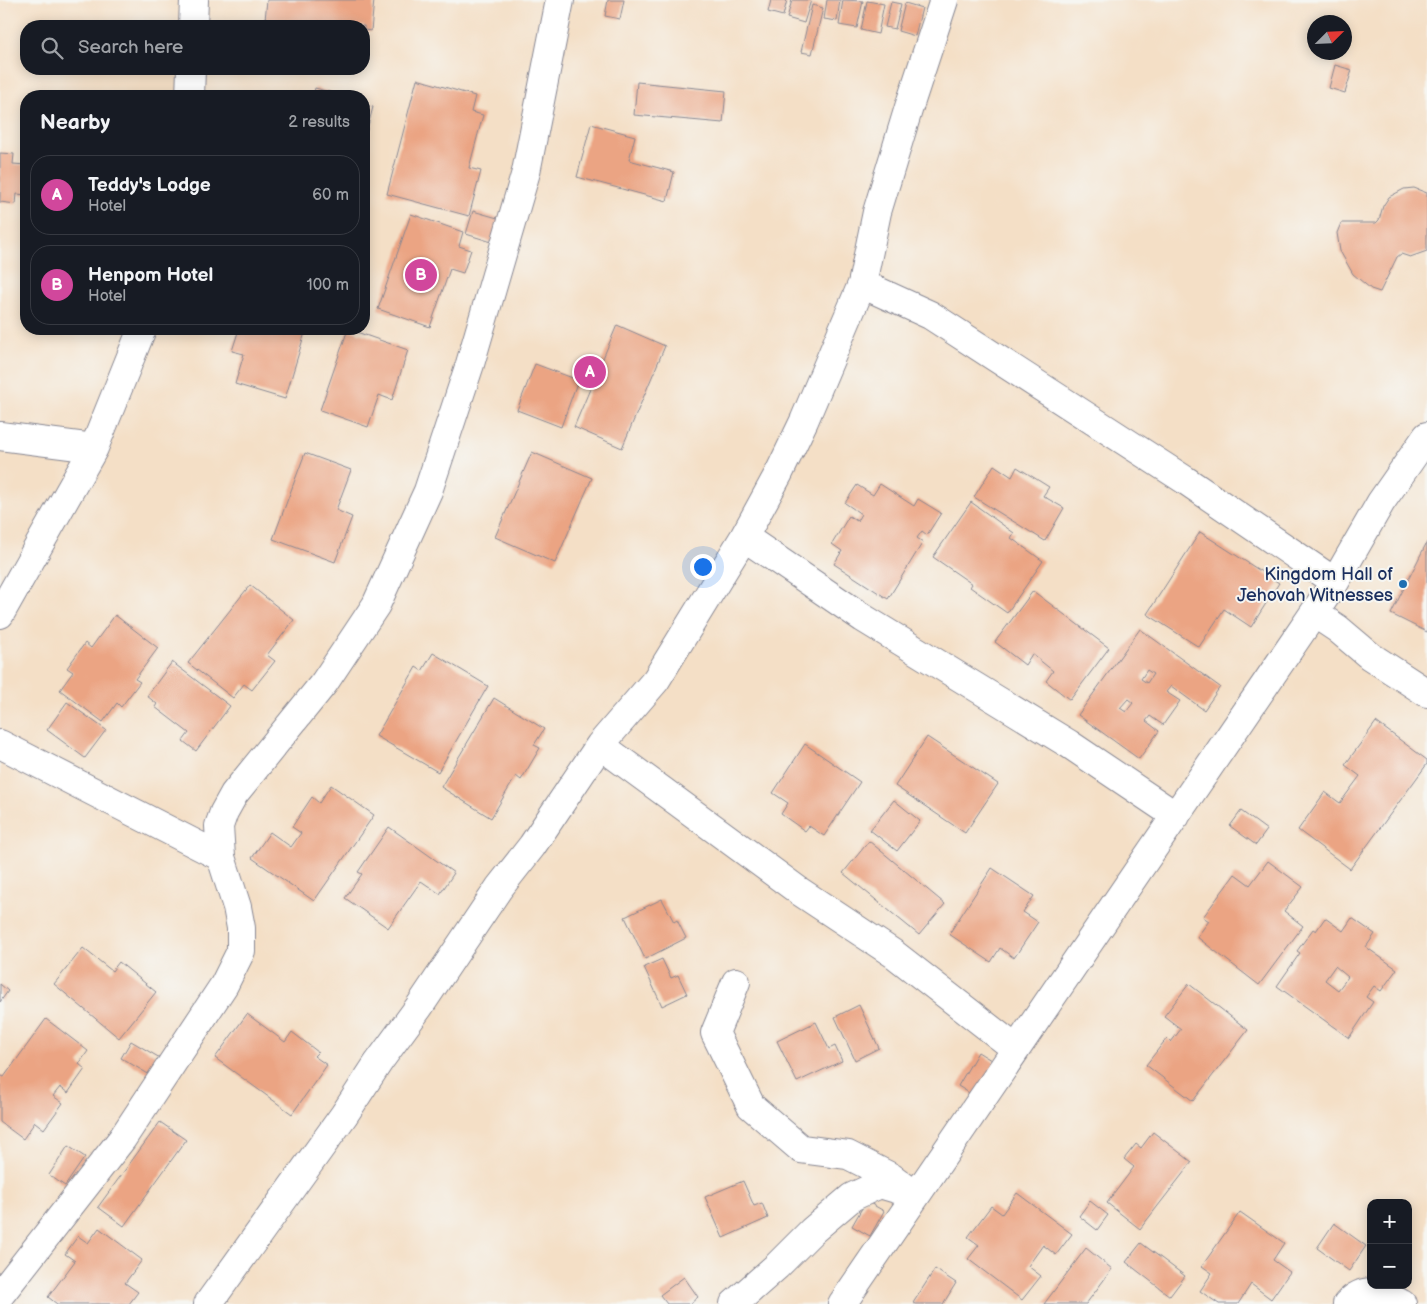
<!DOCTYPE html>
<meta charset="utf-8">
<style>
body{margin:0;font-family:"Balsamiq Sans",sans-serif;background:#20242c;color:#f1f3f6}
.controls{position:absolute;right:15px;bottom:15px;display:grid;overflow:hidden;border-radius:10px;box-shadow:0 2px 12px #0003}
.controls button{width:45px;height:45px;display:grid;place-items:center;padding:0;border:0;border-bottom:1px solid #363941;background:#171b24;color:#f1f3f6;font:25px sans-serif}
.compass{position:absolute;left:1307px;top:15px;width:45px;height:45px;border-radius:50%;background:#171b24;box-shadow:0 2px 12px #0003;rotate:66deg}
.you{position:absolute;left:702px;top:566px;width:18px;height:18px;margin:-12px;border:4px solid #fff;border-radius:50%;background:#1a73e8;box-shadow:0 0 0 8px #1a73e833}
.badge{display:grid;place-items:center;width:32px;height:32px;border-radius:50%;background:#0f766e;color:#fff;font-size:16px;font-weight:700}
.pin{position:absolute;translate:-50% -50%;border:2px solid #fff;box-shadow:0 1px 5px #0006}
.list{margin:0;padding:0;list-style:none}
h2{display:flex;justify-content:space-between;align-items:center;height:65px;margin:0;padding:0 20px;font-size:21px}
h2 small{font-size:16px;font-weight:400;color:#9ea1a6}
.list li{display:grid;grid-template-columns:32px 1fr auto;gap:15px;align-items:center;box-sizing:border-box;height:80px;margin:0 10px 10px;padding:0 10px;border:1px solid #363941;border-radius:20px}
.list b{display:block;font-size:19px;white-space:nowrap}
.list p{margin:0;font-size:16px;white-space:nowrap;color:#9ea1a6}
.list em{font-size:16px;font-style:normal;color:#9ea1a6}
.icon{flex:none;width:28px;height:28px;fill:none;stroke:currentColor;stroke-width:2;stroke-linecap:round;stroke-linejoin:round}
.map{position:relative;flex:none;width:1427px;height:1304px;overflow:hidden}
.search{position:absolute;background:#171b24;box-shadow:0 2px 12px #0003;left:20px;top:20px;width:350px;height:55px;display:flex;align-items:center;gap:12px;box-sizing:border-box;padding:0 18px;border-radius:20px;color:#9ea1a6;font-size:19px}
.panel{position:absolute;background:#171b24;box-shadow:0 2px 12px #0003;left:20px;top:90px;width:350px;height:245px;border-radius:20px}
.map>svg:first-child{display:block}
</style>
<div class="map">
<svg width="1427" height="1304" viewBox="0 0 1427 1304">
<rect width="100%" height="100%" fill="#f6f6f2"/>
<filter id="ink" filterUnits="userSpaceOnUse"><feTurbulence type="fractalNoise" baseFrequency=".02" numOctaves="2"/><feDisplacementMap in="SourceGraphic" scale="10" xChannelSelector="R" yChannelSelector="G"/><feConvolveMatrix kernelMatrix="1 2 1 2 8 2 1 2 1" color-interpolation-filters="sRGB"/></filter>
<filter id="wash" filterUnits="userSpaceOnUse"><feTurbulence type="fractalNoise" baseFrequency=".0096" numOctaves="4" result="noise"/><feDisplacementMap in="SourceGraphic" scale="20" xChannelSelector="R" yChannelSelector="G"/><feGaussianBlur stdDeviation="1.12" result="paint"/><feColorMatrix in="noise" values="0 0 0 0 0 0 0 0 0 0 0 0 0 0 0 0 0 1.4 0 .05"/><feComposite in="paint" operator="in"/></filter>
<g filter="url(#wash)">
<rect width="100%" height="100%" fill="#f4dfc6"/>
<g id="blocks">
<path fill="#eba483" fill-rule="evenodd" d="M267,0H374L371,31L364,30V26H329L265,20Z
M608,0H624L620,19L605,16Z
M771,0H787L783,16L768,12Z
M792,0H811L804,23L787,18Z
M827,0H840L837,21L824,19Z
M843,0L863,1L857,28L839,25Z
M867,1L884,4L878,34L861,30Z
M891,2L901,4L895,29L885,27Z
M905,3L922,8L915,36L898,31Z
M812,5L823,8L812,54L801,52Z
M1335,65L1352,70L1345,93L1329,88Z
M417,79L475,96L471,112L483,115L469,168L481,171L469,216L387,194Z
M637,82L726,91L723,123L634,115Z
M315,88L344,96H313Z
M364,105L373,107L364,141Z
M591,124L635,136L629,160L674,172L667,201L577,177Z
M0,153L14,154L13,164L26,165V195L17,194L16,204L0,202Z
M1414,188L1427,193V251L1410,257L1401,254L1397,257L1380,292L1371,289L1353,274L1340,251L1337,233L1341,223H1376L1379,220L1383,206L1389,197L1404,189Z
M473,211L501,219L495,243L466,234Z
M411,214L463,232L459,246L471,250L463,273L450,269L430,327L378,309Z
M617,325L665,346L622,448L574,427Z
M239,329H306L285,399L235,384L244,354L232,351Z
M348,329L408,350L392,400L379,395L368,427L320,410Z
M535,364L578,380L561,427L517,410Z
M532,452L592,478L555,563L495,537Z
M305,453L351,470L336,510L352,517L335,562L273,539Z
M994,465L1012,477L1017,467L1049,487L1043,496L1064,508L1045,541L974,497Z
M880,484L914,506L918,499L941,513L927,535L922,531L917,538L923,542L888,599L834,564L842,551L832,544L849,516L857,521L861,514L845,503L857,485L873,495Z
M971,502L1014,533L1011,538L1043,561L1007,613L970,587L972,584L933,557Z
M1200,532L1279,583L1251,627L1224,609L1199,647L1147,614Z
M1427,542V632L1391,614Z
M250,585L294,620L267,655L275,661L252,690L244,684L233,698L188,663Z
M1033,591L1109,648L1070,700L1046,681L1053,671L1032,654L1025,665L995,642Z
M115,615L158,648L135,679L140,682L121,707L117,703L103,722L60,690L73,672L67,668L85,643L91,648Z
M1140,629L1220,687L1204,710L1171,686L1166,692L1180,701L1163,725L1150,716L1146,721L1159,731L1139,759L1078,715ZM1147,670L1153,674L1147,683L1141,679ZM1128,699L1133,703L1126,712L1120,708Z
M433,653L488,686L438,772L376,736L416,667L422,671Z
M172,662L230,706L196,751L183,741L189,733L155,707L157,704L147,696Z
M494,698L544,729L534,745L540,748L521,780L516,776L491,818L441,787Z
M67,702L106,730L85,758L47,730Z
M1376,722L1427,760V764L1350,869L1298,830L1325,792L1340,803L1360,776L1345,765Z
M927,737L998,784L965,833L895,786Z
M805,744L860,782L824,836L809,826L805,831L781,814L788,803L773,793Z
M331,785L374,815L314,901L252,858L270,832L291,847L301,833L292,827L312,797L319,803Z
M894,800L920,821L897,851L870,830Z
M1241,811L1267,830L1256,845L1230,826Z
M389,827L454,873L440,894L421,881L388,928L345,898L362,874L358,872Z
M869,841L945,904L919,935L843,873Z
M1268,861L1303,887L1284,911L1303,926L1259,985L1197,937L1209,921L1203,917L1235,874L1250,885Z
M992,868L1034,896L1023,912L1038,922L1014,958L1000,948L991,962L949,934Z
M662,899L674,922L677,920L686,938L645,959L625,917Z
M1325,918L1343,931L1352,918L1375,934L1366,947L1397,969L1381,991L1374,986L1366,997L1373,1002L1349,1038L1277,986L1300,953L1297,951L1313,929L1316,931ZM1335,966L1348,977L1338,990L1325,980Z
M83,948L112,971L119,962L156,992L119,1038L54,984Z
M662,959L671,978L678,975L687,994L662,1006L644,967Z
M0,984L8,991L0,1002Z
M1189,984L1248,1030L1193,1101L1146,1065L1167,1038L1171,1042L1181,1029L1164,1016Z
M859,1005L879,1048L855,1060L835,1017Z
M247,1014L285,1042L292,1032L318,1052L314,1056L327,1065L292,1114L215,1058Z
M46,1019L88,1051L79,1064L85,1069L68,1093L60,1087L53,1096L63,1103L44,1129L35,1122L23,1139L0,1122V1075L4,1077Z
M816,1022L829,1049L835,1046L842,1061L797,1082L777,1041Z
M131,1041L160,1058L150,1075L121,1058Z
M978,1052L999,1065L979,1099L958,1086Z
M160,1122L186,1140L124,1226L98,1207Z
M1153,1132L1192,1162L1140,1229L1107,1203L1134,1167L1124,1159L1136,1144L1141,1148Z
M68,1146L85,1157L65,1186L49,1175Z
M743,1181L754,1206L762,1203L768,1218L723,1238L705,1197Z
M1017,1193L1072,1234L1056,1255L1043,1245L1028,1266L1041,1276L1022,1300L968,1259L979,1245L968,1237L991,1206L1002,1214Z
M866,1201L884,1211L870,1236L852,1226Z
M1090,1201L1108,1215L1097,1230L1079,1216Z
M1240,1212L1284,1243L1273,1260L1290,1272L1271,1299L1251,1284L1238,1304H1219L1200,1291L1212,1273L1202,1266Z
M1334,1223L1366,1246L1349,1271L1317,1248Z
M99,1228L142,1260L125,1283L138,1292L129,1304H57L48,1297L75,1261L65,1254L78,1236L88,1243Z
M1141,1243L1185,1276L1170,1296L1126,1262Z
M1086,1248L1112,1269L1086,1304H1044Z
M935,1269L956,1283L943,1304H915L913,1303Z
M684,1277L698,1297L690,1304H667L660,1295Z"/>
</g>
</g>
<g filter="url(#ink)">
<use href="#blocks" fill-opacity="0" stroke="#888792" stroke-width="1"/>
<g fill="none" stroke-linecap="round" stroke-linejoin="round">
<defs>
<path id="street" d="M193,26L194,0
M190,96L191,69
M862,284L930,315L1185,480L1335,582
M0,436L94,448
M744,537L863,618L1069,744L1176,816
M1314,613L1338,629L1370,656L1427,693
M0,614L94,448L142,329
M0,744L221,857
M600,745L799,891L894,954L1016,1049
M736,982L715,1033L751,1106L801,1149L848,1155L891,1177L915,1195
M0,1295L122,1139L224,985L241,951V928L237,907L221,857L219,826L224,812L234,794L324,683L376,605L428,491L470,364L526,172L560,0
M208,1304L344,1115L378,1063L419,1007L499,888L532,846L600,745L656,680L744,537L779,473L804,421L862,284L877,212L909,107L944,0
M734,1304L777,1266L812,1231L852,1197L880,1184L907,1192
M842,1304L1314,613L1335,582L1381,502L1427,436
M1347,1304C1366,1284 1381,1293 1402,1304"/>
</defs>
<use href="#street" stroke="#888792" stroke-width="30"/>
<use href="#street" stroke="#fff" stroke-width="28"/>
</g>
</g>
<circle fill="#1f6fb2" stroke="#f6f6f2" stroke-width="2" cx="1403" cy="584" r="5"/>
<g text-anchor="middle" stroke-width="4" stroke-linejoin="round" paint-order="stroke">
<g font-size="18" fill="#1b2f5e" stroke="#f6f6f2" text-anchor="end">
<text x="1393" y="580">Kingdom Hall of<tspan x="1393" dy="21">Jehovah Witnesses</tspan></text>
</g>
</g>
</svg>
<div class="controls">
<button>+</button>
<button>−</button>
</div>
<svg class="compass" viewBox="-18 -18 36 36"><path d="M0-13l5 13h-10z" fill="#e53935"/><path d="M0 13l5-13h-10z" fill="#9ea1a6"/></svg>
<div class="you"></div>
<div class="pin badge" style="left:590px;top:372px;background:#d1479c">A</div>
<div class="pin badge" style="left:421px;top:275px;background:#d1479c">B</div>
<div class="search"><svg class="icon" aria-label="search" viewBox="0 0 24 24"><circle cx="10" cy="10" r="6"/><path d="M15 15l6 6"/></svg>Search here</div>
<section class="panel">
<h2>Nearby<small>2 results</small></h2>
<ul class="list">
<li><span class="badge" style="background:#d1479c">A</span><div><b>Teddy's Lodge</b><p>Hotel</p></div><em>60 m</em></li>
<li><span class="badge" style="background:#d1479c">B</span><div><b>Henpom Hotel</b><p>Hotel</p></div><em>100 m</em></li>
</ul>
</section>
</div>
